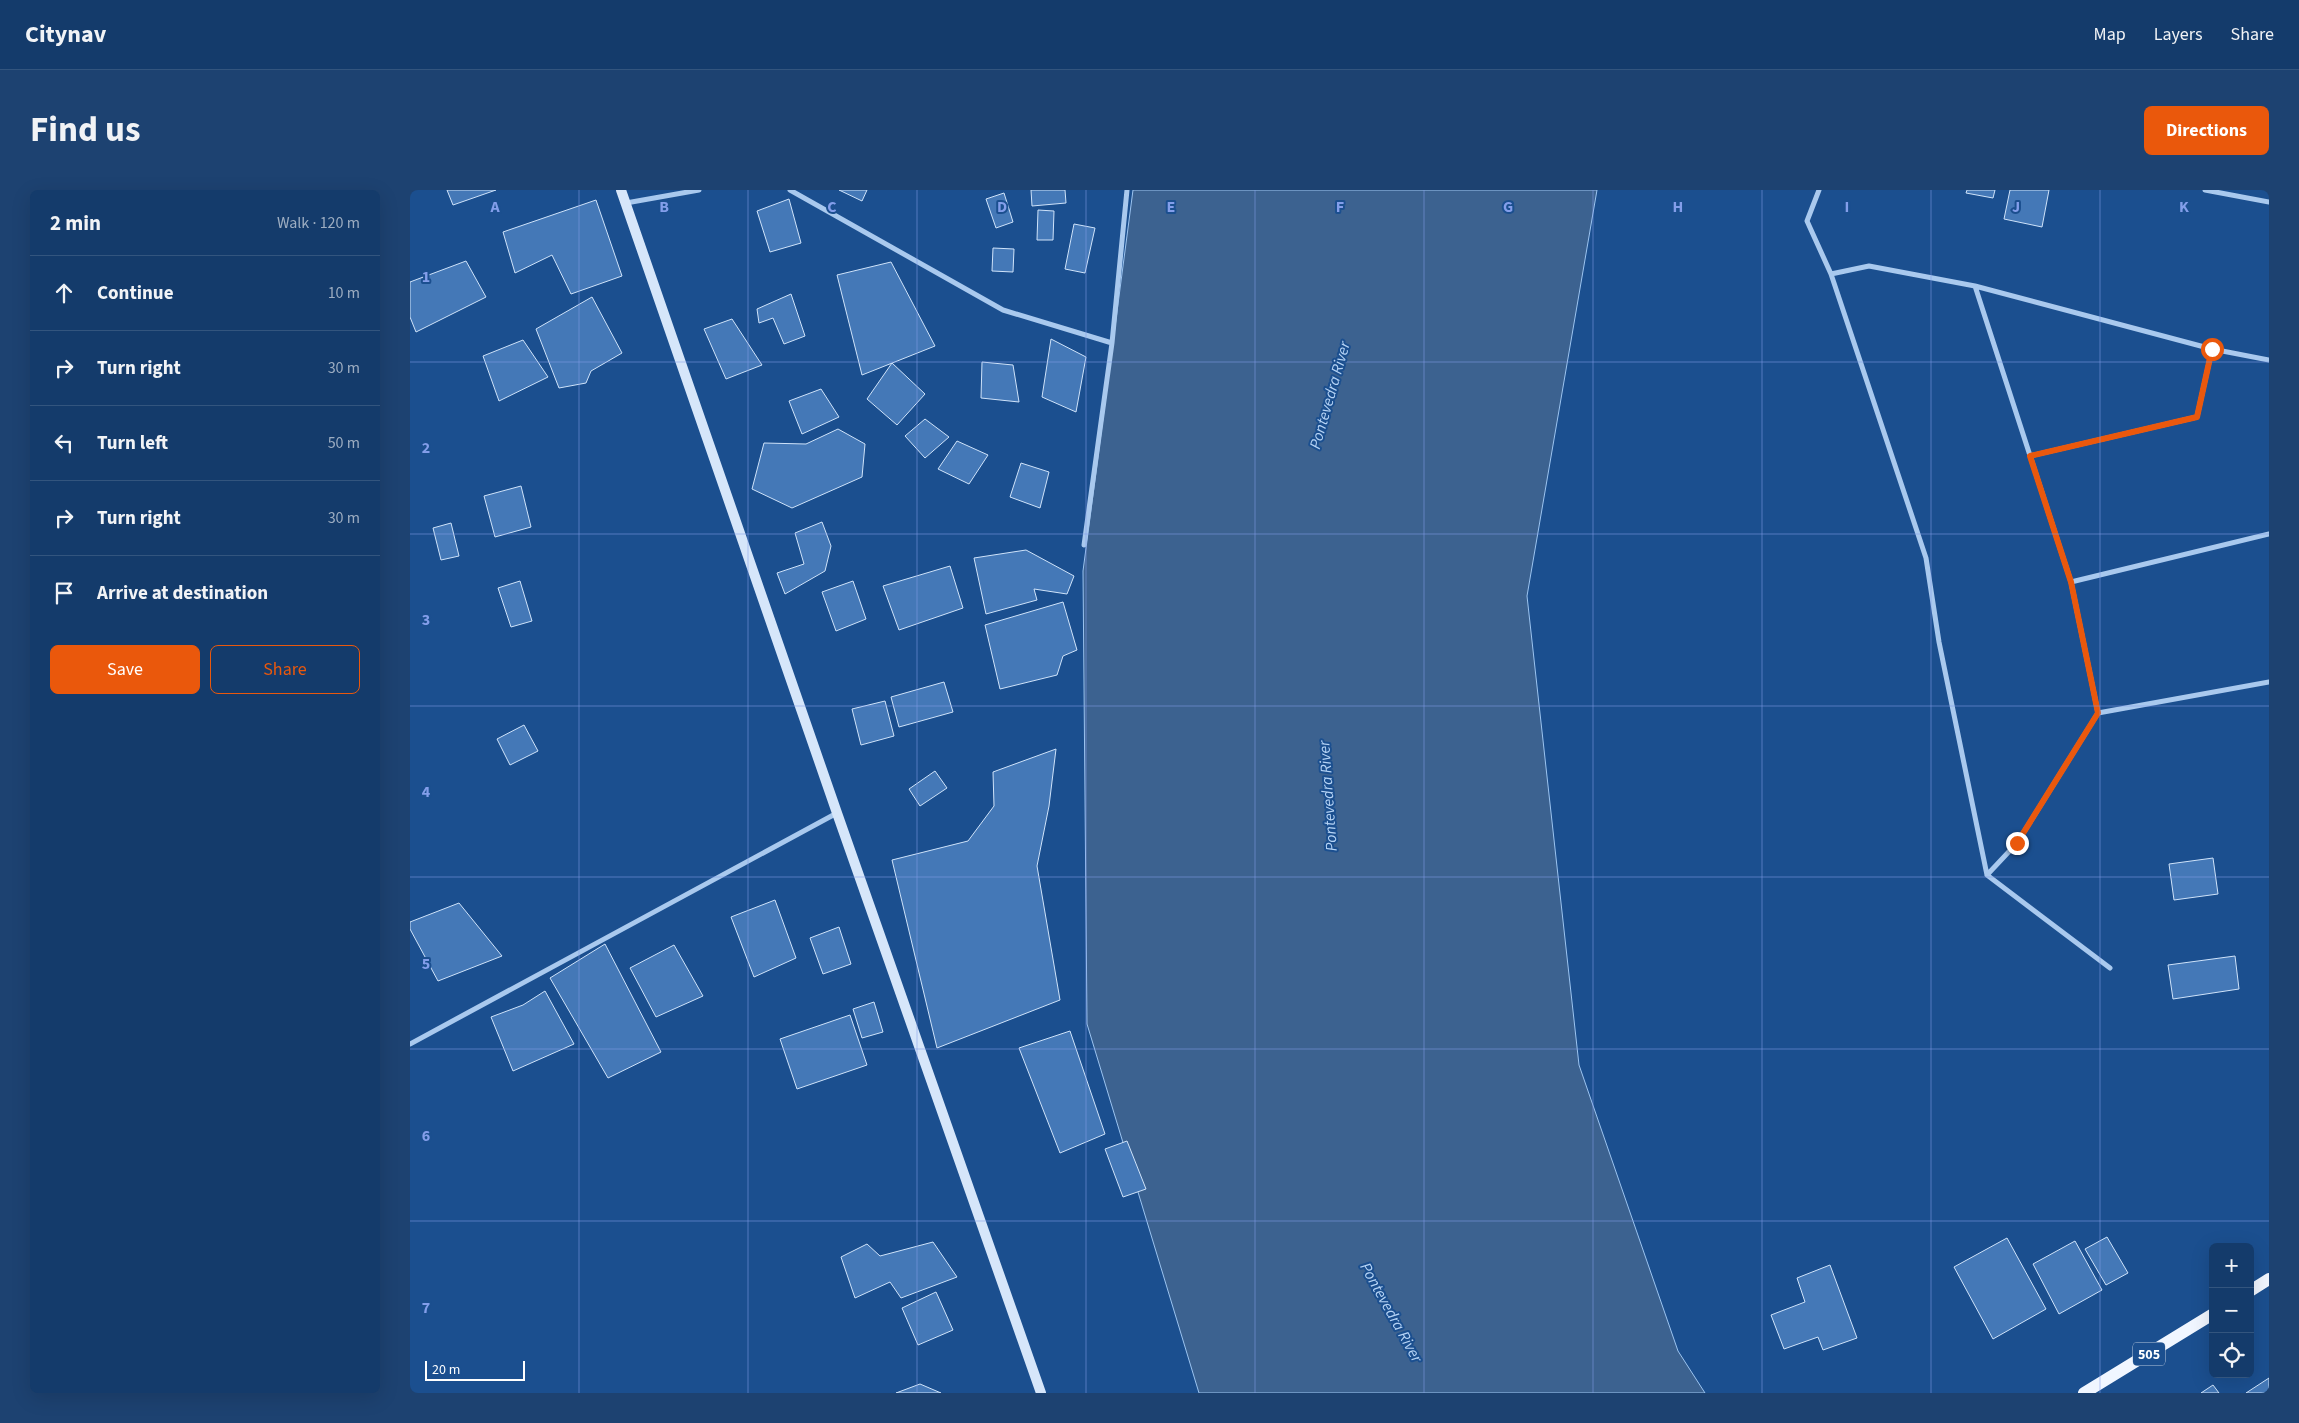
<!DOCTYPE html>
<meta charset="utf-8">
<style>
body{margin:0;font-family:"Source Sans 3",sans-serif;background:#1d4271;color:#f1f3f6}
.controls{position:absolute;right:15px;bottom:15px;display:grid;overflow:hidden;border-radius:8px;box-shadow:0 5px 20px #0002}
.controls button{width:45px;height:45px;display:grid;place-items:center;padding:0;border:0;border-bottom:1px solid #33557e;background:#143b6b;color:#f1f3f6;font:25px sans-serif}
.scale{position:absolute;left:15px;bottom:12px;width:100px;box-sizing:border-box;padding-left:5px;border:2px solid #fff;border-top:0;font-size:14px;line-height:18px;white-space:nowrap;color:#fff;-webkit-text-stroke:4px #1b4f8f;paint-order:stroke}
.stop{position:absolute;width:15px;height:15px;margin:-11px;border:4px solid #ea580c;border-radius:50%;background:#fff}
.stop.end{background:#ea580c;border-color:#fff;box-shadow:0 1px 5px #0008}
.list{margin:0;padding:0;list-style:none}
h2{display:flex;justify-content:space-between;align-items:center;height:65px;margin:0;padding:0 20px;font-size:21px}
h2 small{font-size:16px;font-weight:400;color:#9dadc1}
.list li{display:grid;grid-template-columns:32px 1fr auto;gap:15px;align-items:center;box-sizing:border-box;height:75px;padding:0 20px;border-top:1px solid #33557e}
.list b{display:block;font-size:19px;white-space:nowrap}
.list em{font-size:16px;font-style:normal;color:#9dadc1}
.actions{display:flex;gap:10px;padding:15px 20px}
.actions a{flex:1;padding:11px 0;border:1px solid #ea580c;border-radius:8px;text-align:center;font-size:18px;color:#ea580c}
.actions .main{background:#ea580c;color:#fff}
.icon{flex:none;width:28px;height:28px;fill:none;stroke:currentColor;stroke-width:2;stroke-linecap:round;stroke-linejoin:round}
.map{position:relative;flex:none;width:1859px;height:1203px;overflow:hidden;border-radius:8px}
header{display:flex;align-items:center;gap:30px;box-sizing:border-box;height:70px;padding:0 25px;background:#143b6b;border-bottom:1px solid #33557e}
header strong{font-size:24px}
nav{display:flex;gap:28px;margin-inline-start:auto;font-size:18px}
.intro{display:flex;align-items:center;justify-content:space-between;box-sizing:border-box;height:120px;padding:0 30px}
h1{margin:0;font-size:35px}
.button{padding:12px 22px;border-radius:8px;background:#ea580c;color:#fff;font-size:18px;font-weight:700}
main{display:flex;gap:30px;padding:0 30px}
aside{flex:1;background:#143b6b;border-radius:8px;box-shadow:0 5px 20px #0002}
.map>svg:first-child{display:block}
</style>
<header>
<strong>Citynav</strong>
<nav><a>Map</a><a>Layers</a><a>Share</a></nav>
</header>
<div class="intro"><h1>Find us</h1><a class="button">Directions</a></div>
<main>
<aside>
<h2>2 min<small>Walk · 120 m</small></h2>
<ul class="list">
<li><svg class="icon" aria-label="ahead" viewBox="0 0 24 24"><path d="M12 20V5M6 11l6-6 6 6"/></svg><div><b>Continue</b></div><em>10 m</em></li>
<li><svg class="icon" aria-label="right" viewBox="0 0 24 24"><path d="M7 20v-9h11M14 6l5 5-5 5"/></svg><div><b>Turn right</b></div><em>30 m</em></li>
<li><svg class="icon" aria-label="left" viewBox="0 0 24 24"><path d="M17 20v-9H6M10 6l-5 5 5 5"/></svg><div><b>Turn left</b></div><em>50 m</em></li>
<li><svg class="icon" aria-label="right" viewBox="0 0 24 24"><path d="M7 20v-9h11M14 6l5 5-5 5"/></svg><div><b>Turn right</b></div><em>30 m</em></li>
<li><svg class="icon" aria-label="arrive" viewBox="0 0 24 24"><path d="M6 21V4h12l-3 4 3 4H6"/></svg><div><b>Arrive at destination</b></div></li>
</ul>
<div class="actions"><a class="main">Save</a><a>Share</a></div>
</aside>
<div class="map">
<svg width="1859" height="1203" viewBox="0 0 1859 1203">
<rect width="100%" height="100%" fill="#1b4f8f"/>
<path fill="#3c6290" stroke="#9cc4f0" d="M723,0H1187L1117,406L1169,875L1268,1161L1295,1203H789L677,834L673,381Z"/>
<path fill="#4478b7" stroke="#cfe3fa" d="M37,0H86L43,15Z
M429,0H457L452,11Z
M621,0H655L656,13L622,16Z
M1557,0H1585L1583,8L1556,3Z
M1600,0H1639L1632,37L1594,29Z
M594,3L603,32L586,38L576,9Z
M379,9L391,53L360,62L347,21Z
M186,10L212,86L161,104L142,65L105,83L93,42Z
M628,20L644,21L643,50H627Z
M664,34L685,38L675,83L655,79Z
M583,58L604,59L603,82L582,81Z
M56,71L76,107L6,142L0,127V92Z
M481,72L525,156L452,185L427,85Z
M381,104L395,146L374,154L363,128L349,133L347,119Z
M182,107L212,163L181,181L176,193L149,198L126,139Z
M322,129L352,175L316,189L294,139Z
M641,149L676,167L666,222L632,207Z
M113,150L138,187L89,211L73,166Z
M572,172L603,175L609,212L571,208Z
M482,173L515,204L487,235L457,209Z
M411,199L429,227L392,244L379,211Z
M515,229L539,247L515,268L495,246Z
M428,239L455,254L452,287L382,318L342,299L354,253L396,254Z
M547,251L578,265L559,294L528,279Z
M611,273L639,282L630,318L600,307Z
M111,296L121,337L85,347L74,306Z
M412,332L421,356L415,381L375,404L367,383L394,374L385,343Z
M41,333L49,366L31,370L23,338Z
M616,360L664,386L657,404L624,399L627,410L576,424L564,368Z
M540,376L553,418L489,440L473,396Z
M110,391L122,431L101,437L88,398Z
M443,391L456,429L426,441L412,402Z
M653,412L667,460L653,466L647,485L590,499L575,435Z
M534,492L543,522L489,537L481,507Z
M475,511L484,546L451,555L442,519Z
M114,535L128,561L100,575L87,549Z
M646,559L639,616L627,676L650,810L527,858L482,670L558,651L584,616L583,582Z
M525,581L537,598L510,616L499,599Z
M1803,668L1808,704L1764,710L1759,674Z
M365,710L386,768L344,787L321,727Z
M49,713L92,766L28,791L0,739V732Z
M429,737L441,774L413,784L400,748Z
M195,754L251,862L198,888L140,788Z
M264,755L293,806L246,827L220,778Z
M1825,766L1829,799L1763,809L1758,775Z
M135,801L164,854L103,881L81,827L113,815Z
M464,812L473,842L452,848L443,819Z
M440,825L457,875L387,899L370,849Z
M660,841L695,944L650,963L609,858Z
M717,951L736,999L713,1007L695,959Z
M1697,1047L1718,1083L1696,1095L1675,1059Z
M1597,1048L1636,1119L1583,1149L1544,1077Z
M1665,1051L1692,1100L1649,1124L1623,1074Z
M523,1052L547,1087L491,1108L480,1092L445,1108L431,1067L457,1054L470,1066Z
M1420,1075L1447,1148L1413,1160L1408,1147L1374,1159L1361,1125L1395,1112L1387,1088Z
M526,1102L543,1140L508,1155L492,1118Z
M1859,1188V1203H1836Z
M510,1194L531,1203H486Z
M1803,1195L1809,1203H1791Z"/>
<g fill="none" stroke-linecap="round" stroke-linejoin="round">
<path stroke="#a9c9ee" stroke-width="5" d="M380,0L593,120L702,153L717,0
M1409,0L1397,31L1421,84L1516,368L1529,452L1577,685L1700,778
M1795,0L1859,12
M216,13L289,0
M1421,84L1459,76L1565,96L1802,159L1859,170
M1565,96L1661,392L1688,523L1607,653L1577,685
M1620,266L1787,227L1802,159
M674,355L702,153
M1661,392L1859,344
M1688,523L1859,492
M0,854L427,623"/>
<path stroke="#d6e6fa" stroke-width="10" d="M211,0L427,623L631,1203"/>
<path stroke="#f0f6ff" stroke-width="12" d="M1840,1101L1859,1089
M1674,1203L1803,1124"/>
</g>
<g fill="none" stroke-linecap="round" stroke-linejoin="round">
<path stroke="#ea580c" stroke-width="6" d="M1607,653L1688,523L1661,392L1620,266L1787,227L1802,159"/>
</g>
<path fill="none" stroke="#839eea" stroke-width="1" stroke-opacity="0.55" d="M169,0V1203M338,0V1203M507,0V1203M676,0V1203M845,0V1203M1014,0V1203M1183,0V1203M1352,0V1203M1521,0V1203M1690,0V1203M0,172H1859M0,344H1859M0,516H1859M0,687H1859M0,859H1859M0,1031H1859"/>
<g text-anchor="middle" stroke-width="4" stroke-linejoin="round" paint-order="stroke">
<rect fill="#1b4f8f" stroke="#bbcadd" stroke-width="1" x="1723" y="1152.5" width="32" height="23" rx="4"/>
<g font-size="14" font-weight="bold" fill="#fff">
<text x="1739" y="1169">505</text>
</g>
<g font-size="16" font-style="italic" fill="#b5d3f5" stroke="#1b4f8f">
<text transform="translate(919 205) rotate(-74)" y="6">Pontevedra River</text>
<text transform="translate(917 606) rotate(-94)" y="6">Pontevedra River</text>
<text transform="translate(982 1122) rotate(61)" y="6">Pontevedra River</text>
</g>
</g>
<g font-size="16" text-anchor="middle" font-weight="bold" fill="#839eea" stroke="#1b4f8f" stroke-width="4" stroke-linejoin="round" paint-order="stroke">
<text x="85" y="22">A</text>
<text x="254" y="22">B</text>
<text x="422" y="22">C</text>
<text x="592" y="22">D</text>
<text x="761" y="22">E</text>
<text x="930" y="22">F</text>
<text x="1098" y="22">G</text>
<text x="1268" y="22">H</text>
<text x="1437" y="22">I</text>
<text x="1606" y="22">J</text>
<text x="1774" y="22">K</text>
<text x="16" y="92">1</text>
<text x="16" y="263">2</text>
<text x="16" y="435">3</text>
<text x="16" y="607">4</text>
<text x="16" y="779">5</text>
<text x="16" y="951">6</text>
<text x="16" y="1123">7</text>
</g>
</svg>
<div class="controls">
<button>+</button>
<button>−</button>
<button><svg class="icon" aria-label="locate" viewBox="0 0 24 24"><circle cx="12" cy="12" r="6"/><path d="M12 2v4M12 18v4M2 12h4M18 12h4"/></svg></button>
</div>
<div class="scale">20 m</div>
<div class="stop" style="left:1802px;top:159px"></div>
<div class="stop end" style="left:1607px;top:653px"></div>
</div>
</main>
